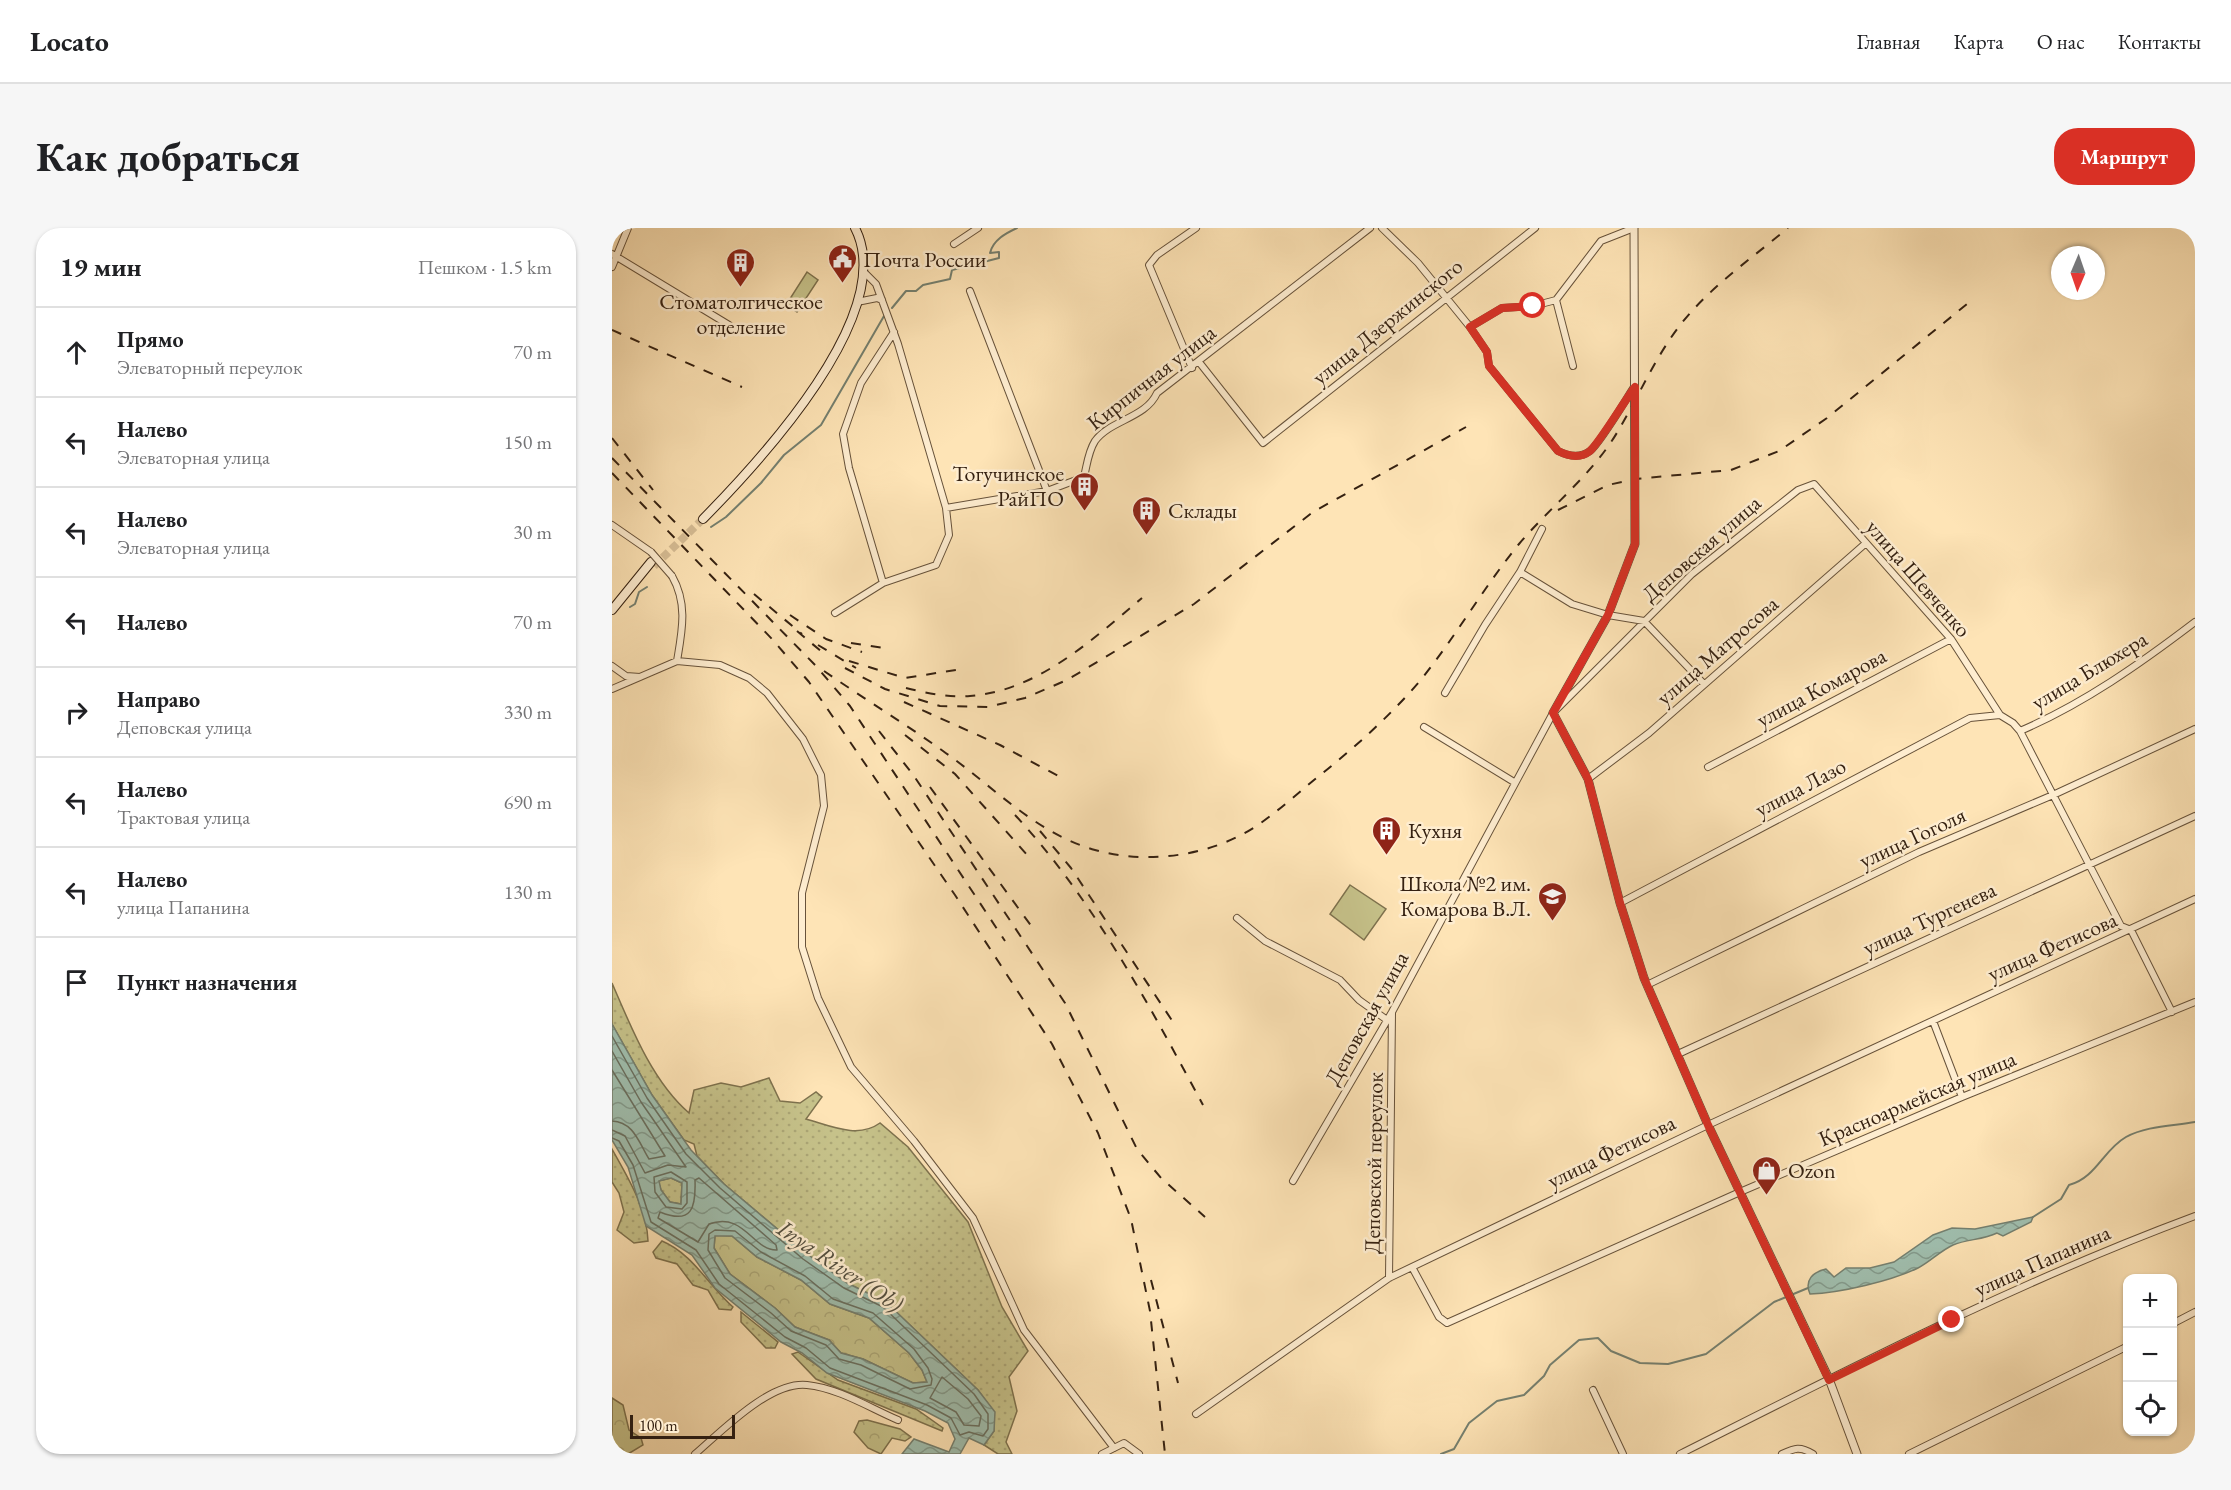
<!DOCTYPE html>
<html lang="ru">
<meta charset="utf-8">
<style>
body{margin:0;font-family:"EB Garamond",serif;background:#f6f6f6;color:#202124}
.controls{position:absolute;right:18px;bottom:18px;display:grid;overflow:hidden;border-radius:12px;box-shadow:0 2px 4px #0004}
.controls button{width:54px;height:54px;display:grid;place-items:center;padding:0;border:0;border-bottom:2px solid #e0e0e0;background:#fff;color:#202124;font:30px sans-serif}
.compass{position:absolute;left:1439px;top:18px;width:54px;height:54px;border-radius:50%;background:#fff;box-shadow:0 2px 4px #0004;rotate:182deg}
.scale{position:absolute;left:18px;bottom:15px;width:105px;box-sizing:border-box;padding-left:6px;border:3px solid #352111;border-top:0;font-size:16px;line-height:21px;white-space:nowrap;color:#352111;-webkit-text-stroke:4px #feedd0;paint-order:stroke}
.stop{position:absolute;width:18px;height:18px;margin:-14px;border:4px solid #d93025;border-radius:50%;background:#fff}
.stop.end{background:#d93025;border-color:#fff;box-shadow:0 2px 6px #0008}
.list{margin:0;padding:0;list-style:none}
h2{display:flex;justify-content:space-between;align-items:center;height:78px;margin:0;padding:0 24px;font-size:26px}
h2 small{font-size:20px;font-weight:400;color:#757577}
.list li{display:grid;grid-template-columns:39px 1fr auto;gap:18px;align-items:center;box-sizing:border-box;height:90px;padding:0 24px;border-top:2px solid #e0e0e0}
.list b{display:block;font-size:22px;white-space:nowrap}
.list p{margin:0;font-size:20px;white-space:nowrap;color:#757577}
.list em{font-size:20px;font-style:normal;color:#757577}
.icon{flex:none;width:33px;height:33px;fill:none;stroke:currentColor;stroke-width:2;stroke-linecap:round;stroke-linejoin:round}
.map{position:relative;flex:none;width:1583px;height:1226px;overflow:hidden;border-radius:24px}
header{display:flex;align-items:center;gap:36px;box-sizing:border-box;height:84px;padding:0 30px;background:#fff;border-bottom:2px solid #e0e0e0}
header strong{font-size:28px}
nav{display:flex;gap:33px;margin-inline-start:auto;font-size:21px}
.intro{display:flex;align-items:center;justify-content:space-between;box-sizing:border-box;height:144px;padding:0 36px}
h1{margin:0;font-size:42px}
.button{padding:15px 27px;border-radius:24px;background:#d93025;color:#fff;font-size:21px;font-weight:700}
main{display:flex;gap:36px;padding:0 36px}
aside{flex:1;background:#fff;border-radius:24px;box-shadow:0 2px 4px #0004}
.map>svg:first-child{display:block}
</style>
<header>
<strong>Locato</strong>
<nav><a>Главная</a><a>Карта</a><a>О нас</a><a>Контакты</a></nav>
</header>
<div class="intro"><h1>Как добраться</h1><a class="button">Маршрут</a></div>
<main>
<aside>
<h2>19 мин<small>Пешком · 1.5 km</small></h2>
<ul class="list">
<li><svg class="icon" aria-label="ahead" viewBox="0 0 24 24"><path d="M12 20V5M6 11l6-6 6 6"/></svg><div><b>Прямо</b><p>Элеваторный переулок</p></div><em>70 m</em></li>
<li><svg class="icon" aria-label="left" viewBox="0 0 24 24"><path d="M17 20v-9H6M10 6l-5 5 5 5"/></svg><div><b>Налево</b><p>Элеваторная улица</p></div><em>150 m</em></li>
<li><svg class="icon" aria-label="left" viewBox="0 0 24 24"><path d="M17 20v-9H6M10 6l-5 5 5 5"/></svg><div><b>Налево</b><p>Элеваторная улица</p></div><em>30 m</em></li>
<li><svg class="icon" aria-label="left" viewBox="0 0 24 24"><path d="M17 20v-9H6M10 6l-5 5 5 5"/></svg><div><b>Налево</b></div><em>70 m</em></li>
<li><svg class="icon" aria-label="right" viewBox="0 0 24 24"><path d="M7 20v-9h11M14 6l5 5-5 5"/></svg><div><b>Направо</b><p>Деповская улица</p></div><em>330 m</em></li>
<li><svg class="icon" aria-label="left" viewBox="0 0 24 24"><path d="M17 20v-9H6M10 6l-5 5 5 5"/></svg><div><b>Налево</b><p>Трактовая улица</p></div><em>690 m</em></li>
<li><svg class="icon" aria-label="left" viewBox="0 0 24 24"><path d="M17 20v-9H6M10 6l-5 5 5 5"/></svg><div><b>Налево</b><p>улица Папанина</p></div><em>130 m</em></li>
<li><svg class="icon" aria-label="arrive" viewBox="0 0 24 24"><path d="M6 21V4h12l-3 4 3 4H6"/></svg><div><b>Пункт назначения</b></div></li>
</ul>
</aside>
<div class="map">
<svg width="1583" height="1226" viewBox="0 0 1583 1226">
<defs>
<pattern id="grass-dots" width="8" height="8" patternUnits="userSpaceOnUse" patternTransform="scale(1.5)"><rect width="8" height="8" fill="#c6c28a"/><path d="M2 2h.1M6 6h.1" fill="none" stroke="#aba676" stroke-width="1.8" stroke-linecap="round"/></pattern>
<pattern id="forest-crowns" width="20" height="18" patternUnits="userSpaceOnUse" patternTransform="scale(1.5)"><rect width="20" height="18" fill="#c6c28a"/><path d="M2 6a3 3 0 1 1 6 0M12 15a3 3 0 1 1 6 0" fill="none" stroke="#aba676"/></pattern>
<pattern id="water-waves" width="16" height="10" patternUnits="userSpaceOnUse" patternTransform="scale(1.5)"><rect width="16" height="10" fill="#a0bfaf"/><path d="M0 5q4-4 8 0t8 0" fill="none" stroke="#839b8d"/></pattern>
</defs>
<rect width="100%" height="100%" fill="#fee4b6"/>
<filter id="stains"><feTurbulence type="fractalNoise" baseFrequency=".00333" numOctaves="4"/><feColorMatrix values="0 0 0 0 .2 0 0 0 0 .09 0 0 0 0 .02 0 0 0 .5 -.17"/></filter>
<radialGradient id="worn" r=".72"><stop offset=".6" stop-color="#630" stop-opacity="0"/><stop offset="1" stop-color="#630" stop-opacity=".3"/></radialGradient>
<path fill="url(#grass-dots)" stroke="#7e724e" stroke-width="1.5" d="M0,755C19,799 40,853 77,885L82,862L109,855L129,859L157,850L168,873L188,875L204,864L210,869L194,891C219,898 246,911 268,895L296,919L356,994L390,1079L416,1123L397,1149L405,1183L394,1214L400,1226H386L372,1217L382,1203V1184L366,1162L274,1074L235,1055L195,1026L112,956L85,928L82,916L72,912L40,867L0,796Z
M0,921C15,948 35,980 36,1013L22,1015L5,1002L12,984L7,965L0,954Z
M59,950L70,955L69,976L58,974L49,962L46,953Z
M50,1013C81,1026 96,1057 121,1079L119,1082L107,1081L96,1062L81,1057L65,1036L44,1030L41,1024Z
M129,1084L166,1114L163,1120H154L129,1094Z
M186,1124L226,1152L304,1181L331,1200L330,1203L204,1151L180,1126Z"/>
<path fill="url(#forest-crowns)" stroke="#7e724e" stroke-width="1.5" d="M103,1007L120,1008L145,1029L189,1052L218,1076L257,1090L297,1125L310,1142L315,1154L301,1155L251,1131L229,1125L217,1112L183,1099L163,1080L118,1046L102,1020Z
M0,1170L11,1177L17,1202L29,1210L31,1217L16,1226H0Z
M255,1192L288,1201L299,1209L293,1213L280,1210L269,1226L256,1220L242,1204L247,1193Z"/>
<path fill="#c6c28a" stroke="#7e724e" stroke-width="1.5" d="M195,44L206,52L185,84L174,77Z
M738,657L774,681L752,712L718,686Z"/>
<path fill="url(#water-waves)" stroke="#758070" stroke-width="1.5" fill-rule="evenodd" d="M0,796L40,867L79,922L112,956L195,1026L235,1055L274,1074L366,1162L383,1184L382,1203L372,1217L357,1210L348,1226H290L302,1211L337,1224L343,1211L336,1195L313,1183L215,1145L190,1125L169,1114L103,1060L80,1027L34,998L16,939L0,912ZM59,950L70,955L69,976L58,974L49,962L47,953ZM103,1008H120L145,1029L189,1052L218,1076L257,1090L297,1125L310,1142L315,1154L301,1155L251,1131L229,1125L217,1112L183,1099L163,1080L118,1046L102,1020Z
M1421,989L1419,994L1391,1008L1385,1005C1371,1012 1355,1011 1341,1017C1328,1023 1318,1034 1306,1040C1279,1053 1228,1065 1198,1066C1192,1052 1201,1044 1214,1041L1222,1049L1234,1040H1258L1282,1034L1321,1007L1340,1000L1363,1001Z"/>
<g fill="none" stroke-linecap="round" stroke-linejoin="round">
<path stroke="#6a7060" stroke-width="1.5" d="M0,808L35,870L74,926L108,960L191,1031L232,1060L271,1079L362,1166L376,1186V1201L371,1208L357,1204L348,1207L339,1190L315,1177L218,1140L194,1120L173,1109L107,1056L84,1022L39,994L21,937L7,913L0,910
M0,823L29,874L74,939L56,937L33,945L13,908L0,902
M0,842L53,928L37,931C27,915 22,894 0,893
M59,944L75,954V975L70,981L54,979L43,964L42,949Z
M87,950L164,1017L165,1022C141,1023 132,983 97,996L86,1014L46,990L48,984C80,997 84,980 83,952Z
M103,1002L123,1003L149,1024L193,1048L221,1071L261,1085L302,1121L316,1140L320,1151L319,1157L298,1161L249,1137L227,1131L214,1117L179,1103L159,1085L113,1050L96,1022L97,1006Z
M330,1149L356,1171L369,1188L367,1198L352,1197L344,1184L318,1170Z"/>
<path stroke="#758070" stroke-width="2" d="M280,80L294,63H304L311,57L338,51L340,42L387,30V24L378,25C381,12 394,5 405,0
M99,299L114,289L149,255L172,227L209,197L272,88
M18,379L23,376L27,364L35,359
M1421,989L1449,971L1457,957C1484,950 1491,922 1514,909C1534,898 1560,898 1583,894
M829,1226L842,1221L857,1195L885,1173L912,1167L932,1148L938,1137L967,1112L986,1110L999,1123L1028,1135L1056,1136L1094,1126L1162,1074L1196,1060"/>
<path stroke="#d6bd95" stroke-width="8" stroke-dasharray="8 4" stroke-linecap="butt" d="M42,338L91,291"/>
<defs>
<path id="minor" d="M770,0L806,35L858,99L875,124L877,138L946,223C956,228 967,231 978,223C988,215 1013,173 1022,159
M342,16L366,0
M0,26L117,97
M0,39L16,0
M358,63L435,263
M944,72L961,138
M245,74L265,70L270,72
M858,99L890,80L921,78L944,72L989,13L1022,0
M587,134L651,215L923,0
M580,140L537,37L545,27L584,0
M334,280L435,263L472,249C475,237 476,224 483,213C498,192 534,190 545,165L758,0
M0,297L39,324
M930,301L908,344L960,376L996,387L1032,393L1092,456
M60,348C76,376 70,403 65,433
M271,355L237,240L231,206L249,155L282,104
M223,385L271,355L324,337L337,307L334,280L286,116L264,56L253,45
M0,438L14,448L28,449
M0,461L65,433L108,437L137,450L155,465L191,511L209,547L212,578L190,665V719L206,770L239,839L302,913L361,990L412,1102L502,1220
M833,465L873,397L908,344
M812,499L902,554
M1408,503L1509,698L1519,702L1560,784
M1096,539L1339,411
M976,551L1037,505L1254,315
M1008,675L1358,490L1388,487
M625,690L653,713L728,752L747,772L775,792
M1035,757L1307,624L1441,567L1583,501
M1321,793L1350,869
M1066,826L1583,588
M681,953L780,784L941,485L1080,346L1186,262L1202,256L1339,411L1388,487L1401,495L1408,503C1471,476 1528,436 1583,394
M800,1039L827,1089L835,1095L1128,964L1350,869L1583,774
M777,1050L780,785
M1560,1096L1583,1084
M981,1162L1011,1226
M584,1186L777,1050L1096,897L1583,671
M83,1226C110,1203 158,1153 195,1157C226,1160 258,1180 286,1192
M490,1226L512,1215L527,1226
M1068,1226C1237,1141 1405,1054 1583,988
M1170,1226C1183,1220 1188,1218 1201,1226
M1297,1226L1516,1118"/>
<path id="tertiary" d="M1022,0L1023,316L996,387L941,485L976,551L1008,675L1032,750L1096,897L1217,1151L1245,1226"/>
<path id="secondary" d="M91,291C147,234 287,85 243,0
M0,382L39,334"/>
</defs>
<use href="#minor" stroke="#67523a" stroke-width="8"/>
<use href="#tertiary" stroke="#67523a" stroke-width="9"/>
<use href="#secondary" stroke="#352111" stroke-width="10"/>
<use href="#minor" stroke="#feedd0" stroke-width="6"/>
<use href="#tertiary" stroke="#feedd0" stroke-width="7"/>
<use href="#secondary" stroke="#feedd0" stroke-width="8"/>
<path stroke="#352111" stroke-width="2" stroke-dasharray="10 10" stroke-linecap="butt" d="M0,102L130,159
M0,210L41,262
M0,230L204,438L238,478L393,713
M0,245L160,411L197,454L343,667L440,816L486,905L519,991L538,1083L553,1226
M946,282L996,257L1023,251L1119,242L1167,223L1215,190L1355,76
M142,366L190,406
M178,387L214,411L250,424
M185,403L210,424
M239,415L272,420
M206,417L244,440
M237,433L293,450L350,441
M233,440L273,461L328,478L376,479L413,470L455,452L582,376L701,284L854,199
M212,443C251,470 292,495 331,523C381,558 423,605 483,622C536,637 600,628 646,597C666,583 684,567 702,552C740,522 776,490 807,454C843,410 871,360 907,316C939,278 981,246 1006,203C1027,168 1043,129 1069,96C1098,59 1140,30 1176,0
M294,460C314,465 338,470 358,468C426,463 481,411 530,370
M292,474L388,517L452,551
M267,503L302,548L453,775L525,921L549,950L593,989
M293,507L343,546L417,629
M318,559L420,699
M403,587C481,671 537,777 591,877
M428,603L459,640L561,794
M539,1052L566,1155"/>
<defs>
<path id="minor-bridge" d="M39,324L60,348"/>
</defs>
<use href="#minor-bridge" stroke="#67523a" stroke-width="8" stroke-linecap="butt"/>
<use href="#minor-bridge" stroke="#feedd0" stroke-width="6"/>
</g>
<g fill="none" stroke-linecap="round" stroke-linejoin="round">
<path stroke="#d93025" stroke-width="8" d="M921,78L890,80L858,99L875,124L877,138L946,223C956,228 968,231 978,223C988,214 1013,172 1023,159V316L996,387L941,485L976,551L1008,675L1032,750L1096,897L1217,1152L1340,1092"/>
</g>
<defs>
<symbol id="civic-pin" viewBox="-11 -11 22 30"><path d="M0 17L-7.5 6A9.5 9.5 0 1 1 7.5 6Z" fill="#8f2418" stroke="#feedd0"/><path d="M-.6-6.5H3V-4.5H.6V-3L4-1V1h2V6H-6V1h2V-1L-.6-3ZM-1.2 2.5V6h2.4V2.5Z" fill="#fff"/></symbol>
<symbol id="building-pin" viewBox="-11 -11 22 30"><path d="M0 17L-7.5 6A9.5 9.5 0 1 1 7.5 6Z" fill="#8f2418" stroke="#feedd0"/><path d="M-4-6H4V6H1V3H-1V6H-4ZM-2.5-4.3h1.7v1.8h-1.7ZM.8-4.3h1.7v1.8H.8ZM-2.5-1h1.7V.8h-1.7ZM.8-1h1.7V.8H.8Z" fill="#fff"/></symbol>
<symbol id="school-pin" viewBox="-11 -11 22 30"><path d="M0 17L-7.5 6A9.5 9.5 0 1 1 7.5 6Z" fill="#8f2418" stroke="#feedd0"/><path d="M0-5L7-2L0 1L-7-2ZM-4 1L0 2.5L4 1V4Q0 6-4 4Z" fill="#fff"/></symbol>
<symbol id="shop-pin" viewBox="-11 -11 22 30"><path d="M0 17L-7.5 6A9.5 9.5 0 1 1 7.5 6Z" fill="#8f2418" stroke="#feedd0"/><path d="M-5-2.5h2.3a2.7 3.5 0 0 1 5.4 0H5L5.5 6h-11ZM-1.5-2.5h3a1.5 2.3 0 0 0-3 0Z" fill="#fff"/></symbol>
</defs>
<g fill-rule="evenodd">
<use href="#civic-pin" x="214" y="14" width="33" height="45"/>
<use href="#building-pin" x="112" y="18" width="33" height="45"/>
<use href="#building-pin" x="456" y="242" width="33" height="45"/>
<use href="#building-pin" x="518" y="266" width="33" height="45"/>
<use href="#building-pin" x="758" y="586" width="33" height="45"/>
<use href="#school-pin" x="924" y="652" width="33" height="45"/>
<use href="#shop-pin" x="1138" y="926" width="33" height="45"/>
</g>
<g text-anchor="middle" stroke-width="5" stroke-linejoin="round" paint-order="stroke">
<g font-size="22" fill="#352111" stroke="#feedd0" text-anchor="start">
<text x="251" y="39">Почта России</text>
<text x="129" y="81" text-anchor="middle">Стоматолгическое<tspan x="129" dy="25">отделение</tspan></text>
<text x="452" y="253" text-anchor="end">Тогучинское<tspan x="452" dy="25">РайПО</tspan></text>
<text x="556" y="290">Склады</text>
<text x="796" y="610">Кухня</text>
<text x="919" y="663" text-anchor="end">Школа №2 им.<tspan x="919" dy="25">Комарова В.Л.</tspan></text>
<text x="1176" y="950">Ozon</text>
</g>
<g font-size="22" fill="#352111" stroke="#feedd0">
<text transform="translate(775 93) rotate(-39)" y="8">улица Дзержинского</text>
<text transform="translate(539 149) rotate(-38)" y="8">Кирпичная улица</text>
<text transform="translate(1089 320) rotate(-41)" y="8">Деповская улица</text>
<text transform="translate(1307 350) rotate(49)" y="8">улица Шевченко</text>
<text transform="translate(1105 422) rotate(-41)" y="8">улица Матросова</text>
<text transform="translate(1477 442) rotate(-31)" y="8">улица Блюхера</text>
<text transform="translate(1209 459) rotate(-28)" y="8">улица Комарова</text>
<text transform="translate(1188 559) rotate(-28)" y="8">улица Лазо</text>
<text transform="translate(1300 609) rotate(-25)" y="8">улица Гоголя</text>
<text transform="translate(1317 690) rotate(-25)" y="8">улица Тургенева</text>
<text transform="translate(1440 718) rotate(-24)" y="8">улица Фетисова</text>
<text transform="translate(754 790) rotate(-61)" y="8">Деповская улица</text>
<text transform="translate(1305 870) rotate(-23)" y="8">Красноармейская улица</text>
<text transform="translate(999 923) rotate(-26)" y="8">улица Фетисова</text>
<text transform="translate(761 935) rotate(-89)" y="8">Деповской переулок</text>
<text transform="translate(1430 1032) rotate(-24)" y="8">улица Папанина</text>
</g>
<g font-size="24" font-style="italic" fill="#555040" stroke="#feedd0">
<text transform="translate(228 1038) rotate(34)" y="8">Inya River (Ob)</text>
</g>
</g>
<rect width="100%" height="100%" filter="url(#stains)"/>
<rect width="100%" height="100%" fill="url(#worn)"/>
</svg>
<div class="controls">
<button>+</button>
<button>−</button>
<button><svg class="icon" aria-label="locate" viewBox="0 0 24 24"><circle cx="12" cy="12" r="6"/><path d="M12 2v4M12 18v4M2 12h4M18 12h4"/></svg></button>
</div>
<svg class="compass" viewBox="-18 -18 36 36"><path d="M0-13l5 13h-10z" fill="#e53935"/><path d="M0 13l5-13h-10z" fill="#757577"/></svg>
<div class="scale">100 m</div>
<div class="stop" style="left:921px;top:78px"></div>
<div class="stop end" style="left:1340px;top:1092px"></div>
</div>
</main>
